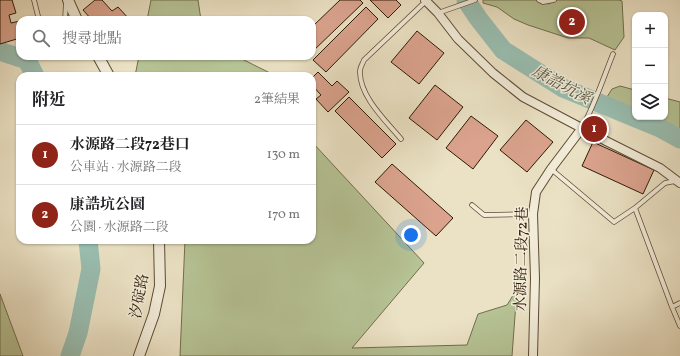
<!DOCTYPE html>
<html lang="zh-TW">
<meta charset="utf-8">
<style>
body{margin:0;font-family:Vollkorn,"Noto Serif TC",serif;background:#f6f6f6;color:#202124}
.controls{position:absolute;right:12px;top:12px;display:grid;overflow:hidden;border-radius:8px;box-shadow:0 1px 3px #0004}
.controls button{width:36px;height:36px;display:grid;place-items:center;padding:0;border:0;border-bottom:1px solid #e0e0e0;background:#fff;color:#202124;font:20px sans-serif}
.you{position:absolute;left:411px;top:235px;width:14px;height:14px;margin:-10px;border:3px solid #fff;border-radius:50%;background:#1a73e8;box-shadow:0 0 0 6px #1a73e833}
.badge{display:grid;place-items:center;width:26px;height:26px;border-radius:50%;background:#8f2418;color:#fff;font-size:13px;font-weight:700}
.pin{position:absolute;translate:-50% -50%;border:2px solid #fff;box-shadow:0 1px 4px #0006}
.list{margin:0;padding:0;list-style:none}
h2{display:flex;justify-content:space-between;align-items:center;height:52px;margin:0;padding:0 16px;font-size:17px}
h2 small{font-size:13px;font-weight:400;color:#757577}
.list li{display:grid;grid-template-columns:26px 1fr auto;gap:12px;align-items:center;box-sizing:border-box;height:60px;padding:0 16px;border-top:1px solid #e0e0e0}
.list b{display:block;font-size:15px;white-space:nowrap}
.list p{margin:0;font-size:13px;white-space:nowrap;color:#757577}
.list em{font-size:13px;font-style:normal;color:#757577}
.icon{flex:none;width:22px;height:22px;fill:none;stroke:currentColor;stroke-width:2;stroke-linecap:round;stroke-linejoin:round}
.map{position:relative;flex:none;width:680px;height:356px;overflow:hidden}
.search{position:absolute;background:#fff;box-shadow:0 1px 3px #0004;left:16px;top:16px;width:300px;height:44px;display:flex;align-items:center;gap:10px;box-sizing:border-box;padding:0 14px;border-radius:12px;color:#757577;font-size:15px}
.panel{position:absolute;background:#fff;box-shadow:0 1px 3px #0004;left:16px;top:72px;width:300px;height:172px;border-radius:12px}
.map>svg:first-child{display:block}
</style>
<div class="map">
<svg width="680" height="356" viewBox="0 0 680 356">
<rect width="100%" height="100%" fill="#ebe2c5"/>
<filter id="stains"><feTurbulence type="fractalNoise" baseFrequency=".005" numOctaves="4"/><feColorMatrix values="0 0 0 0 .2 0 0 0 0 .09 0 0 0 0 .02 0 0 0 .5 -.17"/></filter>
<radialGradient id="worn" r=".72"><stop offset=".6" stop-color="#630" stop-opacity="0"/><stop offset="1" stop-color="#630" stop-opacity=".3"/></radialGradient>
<path fill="#b6c395" stroke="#726e4c" d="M151,0H198L201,20H147Z
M483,0H536L548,4L556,0H619L622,1L624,37L615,50L589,38H568L528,25L514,19L497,7L483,3Z
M139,56H236L276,76H135Z
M620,86L635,90V111L617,104L607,97L612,89Z
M665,98L680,102V131L648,117H665Z
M312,142L424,263L352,348L467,345L478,314L507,305L517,289L512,356H180L185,240H312Z
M0,294L23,356H0Z"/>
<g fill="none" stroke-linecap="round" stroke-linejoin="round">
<path stroke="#99beb1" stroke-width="19" d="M466,0L478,18L503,50L563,88L660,128L680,139
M0,50L2,52L27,60L35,76
M70,356L78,333L91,269L88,240"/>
</g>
<path fill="#dba38e" stroke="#2e1904" d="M0,0H12L16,13L9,15L11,23L20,21V38L0,44Z
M95,0H102L112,11L118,7L130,20H105L103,18L101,20H92L83,10Z
M340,0H360L363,3L312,52V27Z
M370,0H396L401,5L388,18Z
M366,7L378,19L326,72L313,60Z
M417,31L444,53L419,84L391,62Z
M318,72L332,86L337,81L349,92L328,112L316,99L321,95L312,85V78Z
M435,85L463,107L437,140L409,118Z
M349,97L396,144L382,158L335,111Z
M471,116L498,136L473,169L446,148Z
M526,120L553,142L527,172L500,150Z
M593,142L654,170L643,194L582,166Z
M392,164L453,218L436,236L375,182Z"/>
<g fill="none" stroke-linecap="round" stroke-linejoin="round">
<defs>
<path id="service" d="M34,0L39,20
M539,0L543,2L554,0
M438,13L475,0
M65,20L66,2
M582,128C595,104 603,79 613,54
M401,139C386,121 359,96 360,71C360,67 363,63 364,60L426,1
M551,169L614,222L635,208L665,183L675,181
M472,205L484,215L533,214
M635,208L672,307
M680,303L672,307L680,326"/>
<path id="minor" d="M425,0L438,13L458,39L493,73L523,97L608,142L660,168L680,183
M533,356L535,278L533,214L536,192L551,169L582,128"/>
<path id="tertiary" d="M68,0L77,20
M98,56L109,76
M139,356L154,314L160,286L159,240"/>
</defs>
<use href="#service" stroke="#5d4b34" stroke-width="5.5"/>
<use href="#minor" stroke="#5d4b34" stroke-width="10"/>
<use href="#tertiary" stroke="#5d4b34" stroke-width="12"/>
<use href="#service" stroke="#f2ecd9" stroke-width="4"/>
<use href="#minor" stroke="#f2ecd9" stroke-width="8"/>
<use href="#tertiary" stroke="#f2ecd9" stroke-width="10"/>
</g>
<g text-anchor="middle" stroke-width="3" stroke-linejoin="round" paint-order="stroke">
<g font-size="15" fill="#2e1904" stroke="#f2ecd9">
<text transform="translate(521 259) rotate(-89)" y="5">水源路二段72巷</text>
<text transform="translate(139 296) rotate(-80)" y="5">汐碇路</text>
</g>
<g font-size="16" font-style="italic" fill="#535341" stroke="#f2ecd9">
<text transform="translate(562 84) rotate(28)" y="6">康誥坑溪</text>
</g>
</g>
<rect width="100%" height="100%" filter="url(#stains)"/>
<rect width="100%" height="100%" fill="url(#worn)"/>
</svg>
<div class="controls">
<button>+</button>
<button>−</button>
<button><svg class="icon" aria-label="layers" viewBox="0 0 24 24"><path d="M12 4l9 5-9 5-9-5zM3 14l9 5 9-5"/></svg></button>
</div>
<div class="you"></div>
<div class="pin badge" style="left:594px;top:129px">1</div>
<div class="pin badge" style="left:572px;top:22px">2</div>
<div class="search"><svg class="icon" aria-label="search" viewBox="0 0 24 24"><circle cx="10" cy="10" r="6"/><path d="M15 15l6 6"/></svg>搜尋地點</div>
<section class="panel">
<h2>附近<small>2筆結果</small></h2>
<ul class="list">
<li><span class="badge">1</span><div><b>水源路二段72巷口</b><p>公車站 · 水源路二段</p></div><em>130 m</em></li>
<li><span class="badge">2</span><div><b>康誥坑公園</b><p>公園 · 水源路二段</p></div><em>170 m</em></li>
</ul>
</section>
</div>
